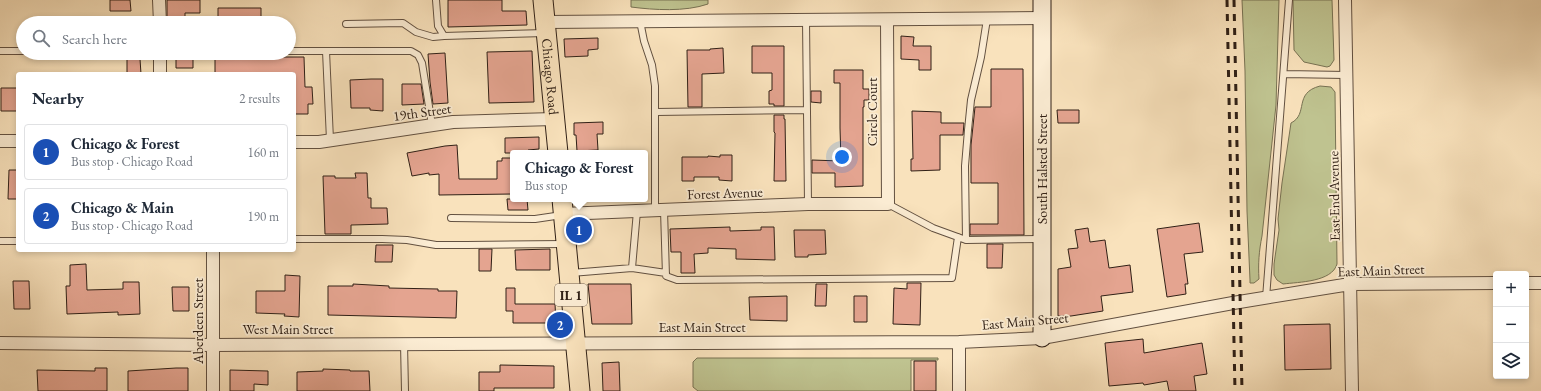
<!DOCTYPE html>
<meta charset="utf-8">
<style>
body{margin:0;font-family:"EB Garamond",serif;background:#f6f6f7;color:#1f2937}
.controls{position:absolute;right:12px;bottom:12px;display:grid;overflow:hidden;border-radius:4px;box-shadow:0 2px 6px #0003}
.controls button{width:36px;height:36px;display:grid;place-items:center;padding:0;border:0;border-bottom:1px solid #e0e1e3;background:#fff;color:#1f2937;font:20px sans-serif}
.you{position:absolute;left:842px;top:157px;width:14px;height:14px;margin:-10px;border:3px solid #fff;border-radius:50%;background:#1a73e8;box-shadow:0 0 0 6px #1a73e833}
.badge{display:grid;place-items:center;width:26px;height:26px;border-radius:50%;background:#2563eb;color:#fff;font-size:13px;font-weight:700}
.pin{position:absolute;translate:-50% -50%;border:2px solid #fff;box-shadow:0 1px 4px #0006}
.popup{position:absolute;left:510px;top:150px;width:138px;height:52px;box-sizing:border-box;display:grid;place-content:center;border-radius:4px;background:#fff;filter:drop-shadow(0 1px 3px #0005);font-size:13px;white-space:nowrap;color:#747a83}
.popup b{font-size:15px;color:#1f2937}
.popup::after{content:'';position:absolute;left:50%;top:100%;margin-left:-8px;border:8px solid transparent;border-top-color:#fff}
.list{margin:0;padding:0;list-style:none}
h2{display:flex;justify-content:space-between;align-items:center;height:52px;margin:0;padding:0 16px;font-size:17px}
h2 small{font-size:13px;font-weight:400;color:#747a83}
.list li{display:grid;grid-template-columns:26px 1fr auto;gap:12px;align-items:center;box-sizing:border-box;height:56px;margin:0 8px 8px;padding:0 8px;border:1px solid #e0e1e3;border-radius:4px}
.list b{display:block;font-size:15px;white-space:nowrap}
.list p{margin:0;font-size:13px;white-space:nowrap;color:#747a83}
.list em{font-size:13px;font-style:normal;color:#747a83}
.icon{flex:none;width:22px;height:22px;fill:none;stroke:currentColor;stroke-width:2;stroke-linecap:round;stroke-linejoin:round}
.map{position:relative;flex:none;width:1541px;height:391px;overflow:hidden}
.search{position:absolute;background:#fff;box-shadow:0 2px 6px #0003;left:16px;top:16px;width:280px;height:44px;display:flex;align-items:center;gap:10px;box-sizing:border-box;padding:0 14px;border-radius:22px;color:#747a83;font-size:15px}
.panel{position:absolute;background:#fff;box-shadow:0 2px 6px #0003;left:16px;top:72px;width:280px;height:180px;border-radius:4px}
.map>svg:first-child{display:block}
</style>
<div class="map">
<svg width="1541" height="391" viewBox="0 0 1541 391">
<rect width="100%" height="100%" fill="#f9e2bc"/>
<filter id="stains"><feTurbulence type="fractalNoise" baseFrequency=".005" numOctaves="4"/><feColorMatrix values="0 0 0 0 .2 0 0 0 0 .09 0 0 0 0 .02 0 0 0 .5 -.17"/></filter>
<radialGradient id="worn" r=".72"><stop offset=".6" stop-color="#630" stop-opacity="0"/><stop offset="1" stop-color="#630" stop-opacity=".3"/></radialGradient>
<path fill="#bfc390" stroke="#787253" d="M631,0H708V4C685,12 654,10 631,7Z
M1242,0H1279L1276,105L1262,236C1259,251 1258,264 1259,279L1254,283H1250V280L1247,211L1245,71Z
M1293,0H1332L1334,60L1330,66L1327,67L1304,62L1294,50Z
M1320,86L1331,87L1335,92L1337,264C1332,282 1299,282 1283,284L1277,280L1274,275V264L1279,230L1278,219L1282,183L1291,123C1309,114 1293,93 1320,86Z
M697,358H938V360H911V391H698L693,387V362Z"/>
<path fill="#e4a490" stroke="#302016" d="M110,0H130L131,11H110Z
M167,0H200V13H185V23H167Z
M448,0H502V11H526L527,25L448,27Z
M218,8H261V23H218Z
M901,36L914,37L913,46H931V70H919V60L901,59Z
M598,38V49L588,50V56L565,57L564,39Z
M752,46H784V106H774V104H769V91L772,90V73H752Z
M723,48L724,73L702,74V107H688L687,50H710V49Z
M532,51L534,102L489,103L487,52Z
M445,53L448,103L433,104L430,82L428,54Z
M176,57H193V68H176Z
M239,57H304L305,87H312L313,104H308V114H295L294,73L215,74V59H239Z
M127,59H140L141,74H127Z
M991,69H1023L1024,235H970V224H998V183H971V145L975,107H991Z
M834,70H863V89H869V100H864V107H863V186L835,187V173H812V160L841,161L840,128V83H834Z
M371,79H383V111L370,110V108H351L350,80Z
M402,84H421L424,104L402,105Z
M1,88H17L18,111H1Z
M811,91H821V103L811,102Z
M1057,110H1079V123H1058Z
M912,111L941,112V123H964L963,135H940V170L911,171V159H913Z
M774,115H784V119H785L786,181H774L775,133L774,132Z
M603,122V134H597L598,150L577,151L576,135H574V123Z
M539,137V149L528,150V153H505V138Z
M457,145L459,179H497V161H502V158H513V194L439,195V174L429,175V173L412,176L407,153L445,146Z
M720,155H732V181L719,180V177H694V181H682V157H708V156L720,157Z
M9,170H18V199H8Z
M355,173H367L368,198H371V208H387L388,224L351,225V234H325L323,176H335V178H356Z
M507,199H527L528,210H508Z
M1199,223L1203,252L1184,254L1188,284H1185L1186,294L1167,297L1157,229Z
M730,227V231L761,230V227H774L775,260L736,259V249L708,248V253L694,254L695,273H681V252H671L670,229Z
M1088,228L1090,242L1105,240L1109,268L1130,265L1133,292L1101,296L1103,311L1071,316H1058V269L1071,267L1068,249L1078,248L1075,230Z
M794,230H825L826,254L808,255V257H795Z
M987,244H1003L1002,268H987Z
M376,245H393L392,262H375Z
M479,249H492L491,271H479Z
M550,249V270H516L515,250Z
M86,264L87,290L123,289V282H139L140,314L118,315V312L67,314L66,286H70V265Z
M285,275L300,276L299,317L284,316L285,314L256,313V291H285Z
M13,281H29L30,309H14Z
M907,283H921L920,325L893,324L894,288L907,289Z
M353,284L389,286V288L438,289V291H457L456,318L328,315V286H353Z
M588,284H631L632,324H592Z
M816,284H827L826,306H815Z
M172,287H189V311H173Z
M506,288H515V304H555L556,323H513V311H506Z
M787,296V321L750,320L749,297Z
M854,296H867V322H854Z
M1330,324L1331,369L1285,370L1284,325Z
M1143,339L1144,353L1202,343L1207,374L1194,376L1196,391H1169L1167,381L1144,385L1143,383L1109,386L1105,343Z
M914,361H936V391H914Z
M619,362L620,391H603L602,363Z
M500,365L554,366V388H494V391H479V372H500Z
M95,368H107V391H38L37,370L95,371Z
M176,368H188V391H128V371Z
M323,369L350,370V371H369L370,391H297V372L323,371Z
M230,370L268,371V385L254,384V391H230Z"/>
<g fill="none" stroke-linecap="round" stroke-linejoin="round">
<defs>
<path id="lane" d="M436,0L438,26L444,36L545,33
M806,20L808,204
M640,21L644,41L652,65L655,86V210
M346,24L403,23L416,32L433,37L444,36
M0,51H23
M289,51H411L418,55L422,63L432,125
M326,51L330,140
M1284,74L1346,75
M656,112L806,110
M888,204L933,228L966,240L1041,239
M664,210L666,276L677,280L952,278L958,237
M451,218L535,219L562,215
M294,239H382L407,240L436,245H467L564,244
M966,240L965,166L968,130L971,100L981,57L987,19
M0,241H18
M632,268L666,273
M571,273L632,268L637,211
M1266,298L1289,0
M404,343L405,391"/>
<path id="street" d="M159,0L160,23
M1345,0L1352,391
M545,22L1042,18
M160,74V53
M0,141H18
M294,142H319L453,122L554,119
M563,214L808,204H888L887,20
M213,250V391
M1526,283H1541
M959,342V391
M0,343L213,345L959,342L1042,338L1233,303L1350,284L1496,283"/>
<path id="secondary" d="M1042,0V338"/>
<g id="primary">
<path id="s1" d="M543,0L558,153"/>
<path d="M562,199L580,391"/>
</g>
</defs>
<use href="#lane" stroke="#625040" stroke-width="8"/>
<use href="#street" stroke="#625040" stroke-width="14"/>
<use href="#secondary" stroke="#302016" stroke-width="19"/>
<use href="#primary" stroke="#302016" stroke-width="21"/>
<use href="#lane" stroke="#fbecd3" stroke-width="6"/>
<use href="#street" stroke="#fbecd3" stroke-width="12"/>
<use href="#secondary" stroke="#fbecd3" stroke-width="17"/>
<use href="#primary" stroke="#f9e2bc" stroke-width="19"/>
<path stroke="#302016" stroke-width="3" stroke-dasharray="7 7" stroke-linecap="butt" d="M1227,0L1235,391
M1234,0L1242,391"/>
</g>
<g text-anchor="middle" stroke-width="3.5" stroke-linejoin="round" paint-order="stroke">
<rect fill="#fbecd3" stroke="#6d5d4f" stroke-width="1" x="555" y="284" width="32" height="22" rx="3"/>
<g font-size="13" font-weight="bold" fill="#302016">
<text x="571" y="300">IL 1</text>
</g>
<g font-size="14" fill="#302016" stroke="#fbecd3">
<text dy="5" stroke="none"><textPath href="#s1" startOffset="77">Chicago Road</textPath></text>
<text transform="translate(422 112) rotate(-8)" y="5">19th Street</text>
<text transform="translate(872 112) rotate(-90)" y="5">Circle Court</text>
<text transform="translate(1042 169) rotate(-90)" y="5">South Halsted Street</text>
<text transform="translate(725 193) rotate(-2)" y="5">Forest Avenue</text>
<text transform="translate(1334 196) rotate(-91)" y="5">East End Avenue</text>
<text transform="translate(1381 270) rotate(-2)" y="5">East Main Street</text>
<text transform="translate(198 321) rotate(-90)" y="5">Aberdeen Street</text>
<text transform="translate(1025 321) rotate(-5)" y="5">East Main Street</text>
<text x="702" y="332">East Main Street</text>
<text x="288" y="334">West Main Street</text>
</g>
</g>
<rect width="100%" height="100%" filter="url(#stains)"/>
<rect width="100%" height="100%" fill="url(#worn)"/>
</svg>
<div class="controls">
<button>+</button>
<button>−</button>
<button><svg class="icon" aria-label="layers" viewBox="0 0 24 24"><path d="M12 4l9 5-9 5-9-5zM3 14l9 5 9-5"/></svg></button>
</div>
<div class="you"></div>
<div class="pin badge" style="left:579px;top:230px;background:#1a4fb4">1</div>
<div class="popup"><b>Chicago &amp; Forest</b>Bus stop</div>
<div class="pin badge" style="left:560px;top:325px;background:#1a4fb4">2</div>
<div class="search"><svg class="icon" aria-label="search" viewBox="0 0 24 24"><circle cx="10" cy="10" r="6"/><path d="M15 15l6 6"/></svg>Search here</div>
<section class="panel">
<h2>Nearby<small>2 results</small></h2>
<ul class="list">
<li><span class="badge" style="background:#1a4fb4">1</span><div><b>Chicago &amp; Forest</b><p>Bus stop · Chicago Road</p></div><em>160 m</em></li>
<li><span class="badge" style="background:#1a4fb4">2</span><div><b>Chicago &amp; Main</b><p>Bus stop · Chicago Road</p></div><em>190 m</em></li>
</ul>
</section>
</div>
